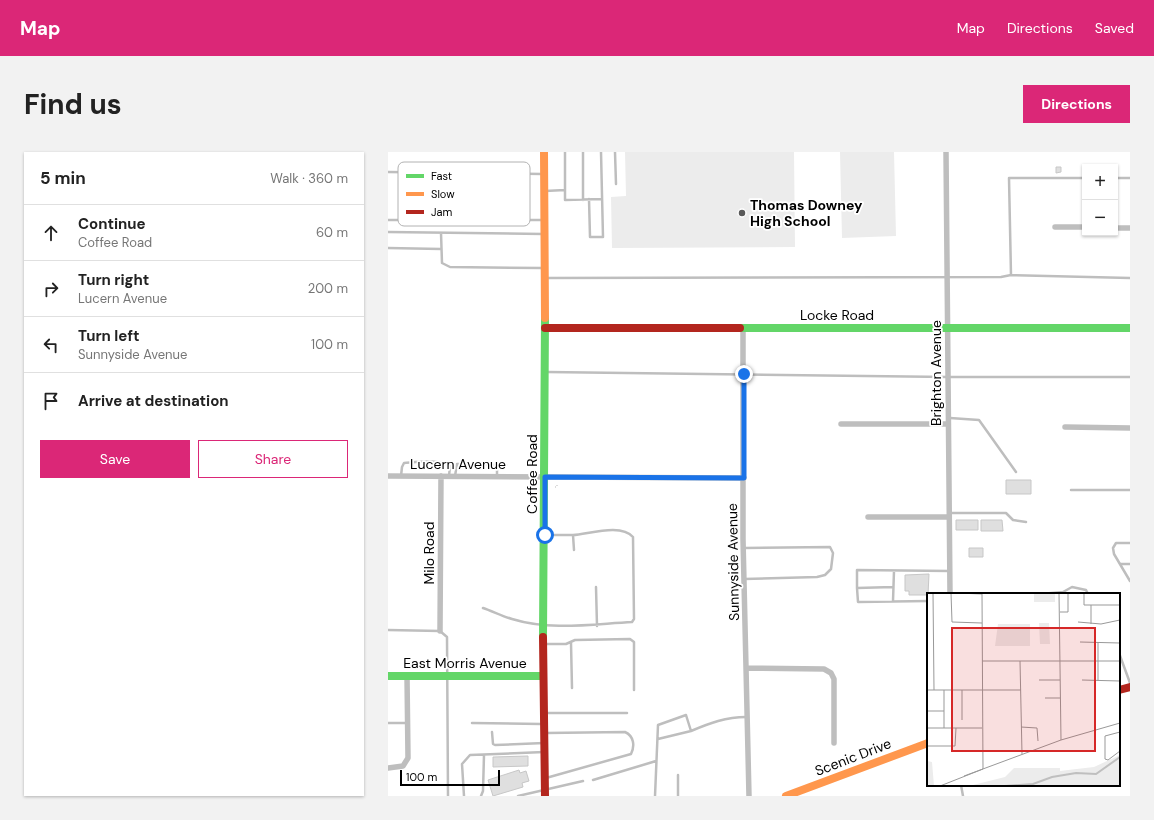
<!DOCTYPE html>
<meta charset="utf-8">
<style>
body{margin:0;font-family:"DM Sans",sans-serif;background:#f2f2f2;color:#222}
.controls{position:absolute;right:12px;top:12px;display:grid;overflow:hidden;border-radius:0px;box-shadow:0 1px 3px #0004}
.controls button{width:36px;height:36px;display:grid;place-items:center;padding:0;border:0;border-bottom:1px solid #e0e0e0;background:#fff;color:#222;font:20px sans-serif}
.scale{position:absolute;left:12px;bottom:10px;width:100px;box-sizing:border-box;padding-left:4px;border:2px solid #000;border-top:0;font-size:11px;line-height:14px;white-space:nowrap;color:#000;-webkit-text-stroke:3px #fff;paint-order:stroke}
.stop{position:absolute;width:12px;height:12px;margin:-9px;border:3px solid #1a73e8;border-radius:50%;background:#fff}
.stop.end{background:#1a73e8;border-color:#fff;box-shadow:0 1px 4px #0008}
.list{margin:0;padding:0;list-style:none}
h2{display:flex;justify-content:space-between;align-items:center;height:52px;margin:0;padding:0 16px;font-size:17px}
h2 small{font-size:13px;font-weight:400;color:#767676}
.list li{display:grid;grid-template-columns:26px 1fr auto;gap:12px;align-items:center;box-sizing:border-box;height:56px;padding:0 16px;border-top:1px solid #e0e0e0}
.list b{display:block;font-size:15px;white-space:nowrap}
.list p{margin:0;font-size:13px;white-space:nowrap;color:#767676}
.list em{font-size:13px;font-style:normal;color:#767676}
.actions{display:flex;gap:8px;padding:12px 16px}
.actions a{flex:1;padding:9px 0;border:1px solid #db2777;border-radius:0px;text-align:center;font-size:14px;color:#db2777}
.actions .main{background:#db2777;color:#fff}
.icon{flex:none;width:22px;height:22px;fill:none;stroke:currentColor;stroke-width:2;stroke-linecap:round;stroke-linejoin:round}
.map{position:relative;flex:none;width:742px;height:644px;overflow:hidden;border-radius:0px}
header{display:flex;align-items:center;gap:24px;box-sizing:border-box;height:56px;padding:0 20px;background:#db2777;color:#fff}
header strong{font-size:19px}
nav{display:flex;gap:22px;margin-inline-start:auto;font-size:14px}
.intro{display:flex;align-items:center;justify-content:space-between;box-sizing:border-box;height:96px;padding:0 24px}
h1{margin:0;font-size:28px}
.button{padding:10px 18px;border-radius:0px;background:#db2777;color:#fff;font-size:14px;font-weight:700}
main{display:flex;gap:24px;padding:0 24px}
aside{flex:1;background:#fff;border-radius:0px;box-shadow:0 1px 3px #0004}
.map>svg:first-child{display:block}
</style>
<header>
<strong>Map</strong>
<nav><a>Map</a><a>Directions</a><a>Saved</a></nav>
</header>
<div class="intro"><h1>Find us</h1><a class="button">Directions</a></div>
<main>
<aside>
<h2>5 min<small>Walk · 360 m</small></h2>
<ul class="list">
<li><svg class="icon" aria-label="ahead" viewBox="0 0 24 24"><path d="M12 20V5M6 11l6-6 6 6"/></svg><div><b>Continue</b><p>Coffee Road</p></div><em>60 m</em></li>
<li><svg class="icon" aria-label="right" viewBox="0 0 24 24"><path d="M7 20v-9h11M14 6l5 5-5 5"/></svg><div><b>Turn right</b><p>Lucern Avenue</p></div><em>200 m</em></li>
<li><svg class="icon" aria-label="left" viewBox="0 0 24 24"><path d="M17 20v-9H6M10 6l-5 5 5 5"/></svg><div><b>Turn left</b><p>Sunnyside Avenue</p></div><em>100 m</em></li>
<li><svg class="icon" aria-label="arrive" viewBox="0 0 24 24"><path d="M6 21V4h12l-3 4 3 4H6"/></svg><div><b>Arrive at destination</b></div></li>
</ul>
<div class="actions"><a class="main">Save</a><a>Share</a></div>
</aside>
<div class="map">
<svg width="742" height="644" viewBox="0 0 742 644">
<rect width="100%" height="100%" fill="#fff"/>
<path fill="#ececec" d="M237,0H406L407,95L224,96L223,45L238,44Z
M452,0H506L508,84L454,86Z"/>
<path fill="#dfdfdf" stroke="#c7c7c7" d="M668,15H673V20L668,21Z
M618,328H643V342H618Z
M568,368H590V378H568Z
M593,368H614L615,379H593Z
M581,396H595V405H581Z
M541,422L540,443H521V439H517V423Z
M140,604V614L105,615V605Z
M131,618L132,621L138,619L141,629L134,631L135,635L105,644L100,628Z"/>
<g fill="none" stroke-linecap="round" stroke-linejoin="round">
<path stroke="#b9b9b9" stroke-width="1" stroke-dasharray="1 2" stroke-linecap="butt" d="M167,335H169V333"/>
<path stroke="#bebebe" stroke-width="2.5" d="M177,0V48L214,47
M227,0L228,32
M0,20L154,22
M697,26H621L623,123L742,126
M727,26H742
M157,39L177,38
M201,47L202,85H215L213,0
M195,48V0
M0,68H154
M0,80L155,82
M53,81L54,111L62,115L154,116
M0,96L53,97
M157,126L613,125L623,123
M159,220L560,225H742
M562,266L591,268L628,320
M109,313V325
M13,324L14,315L16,311C30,310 50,307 62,314L61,324
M67,324L69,312L118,313
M683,338H742
M562,361H618L625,368L638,370
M157,383H185L186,398
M742,391H728L725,396L726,402L742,429
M733,412H742
M356,427L429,425L437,423L443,417L445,401L442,395L356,396
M208,435L209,474
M505,435L469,436V418L561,419
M469,436L470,450L540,449
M652,442L675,440L684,435L698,438L700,442
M505,449L506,419
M95,456C104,459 114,464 124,467C163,479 204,472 244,470L246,467L245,385C233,371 201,382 185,383
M0,478L52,479L59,485L60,644
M183,491L184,536
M157,492H178L187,488L242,487L246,490V538
M731,501L742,531
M158,561H239
M0,571H19
M84,571L153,572
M303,579C322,571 338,565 358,565
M104,580L105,592L107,593L156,591
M290,623V644
M158,626L243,602C247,594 246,584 237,580L158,581
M205,628L268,609
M573,633L575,644
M76,644L74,612L82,603L156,600
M93,644L95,639L96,603
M130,644L195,629
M267,644L270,573L298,563L303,579L270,587"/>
<path stroke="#bebebe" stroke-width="5.5" d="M558,0L562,442
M667,75H697
M727,76H742
M355,176V387L361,644
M453,272H560
M677,275L742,276
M0,324L356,326
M480,365H561
M52,479L53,324
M359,516L436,517L443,521L446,527V591
M0,616L15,614L20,606L19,524"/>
<path stroke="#63d668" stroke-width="8" d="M352,176H742
M155,485L157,166
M0,524H155"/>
<path stroke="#ff974d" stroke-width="8" d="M156,0L157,166
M398,644L540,591"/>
<path stroke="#b3261e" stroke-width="8" d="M157,176H352
M155,485L157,644
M731,538L742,535"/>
</g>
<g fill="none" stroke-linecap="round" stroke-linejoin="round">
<path stroke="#1a73e8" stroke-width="5" d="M157,383V325L356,326V222"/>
</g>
<circle fill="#595959" stroke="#fff" stroke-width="1.5" cx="354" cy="61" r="4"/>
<g text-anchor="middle" stroke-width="3.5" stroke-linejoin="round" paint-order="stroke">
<g font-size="14" font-weight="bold" fill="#000" stroke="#fff" text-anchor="start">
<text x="362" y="58">Thomas Downey<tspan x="362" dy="16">High School</tspan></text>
</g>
<g font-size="14" fill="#000" stroke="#fff">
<text x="449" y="168">Locke Road</text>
<text transform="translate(548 221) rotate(-90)" y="5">Brighton Avenue</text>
<text x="70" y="317">Lucern Avenue</text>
<text transform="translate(144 322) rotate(-90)" y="5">Coffee Road</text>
<text transform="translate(41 401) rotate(-90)" y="5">Milo Road</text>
<text transform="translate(345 410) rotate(-91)" y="5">Sunnyside Avenue</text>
<text x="77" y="516">East Morris Avenue</text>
<text transform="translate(465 605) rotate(-21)" y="5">Scenic Drive</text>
</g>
</g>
<g transform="translate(539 441)">
<rect width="193" height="193" fill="#fff"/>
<path d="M107,0H128V9H107ZM112,30H122L123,51H113ZM71,31H103V53H68ZM193,162L192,193H42L78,184L87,175H133V178L141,177L167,174ZM0,168L5,169L7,193H0Z" fill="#ececec"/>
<path fill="none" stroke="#bfbfbf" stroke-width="2" d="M78,193L106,191L125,184L149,180L169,181L193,164"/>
<path fill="none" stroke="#999" stroke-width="1" d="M6,0L7,97M24,0L25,29L55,30M30,0L55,1M55,0L56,176M132,0L134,147M157,0V12H193M164,12V31M133,19H141V0M151,29L174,31L193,27M153,49L193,50M55,68H193M93,68L95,161M112,87H133M155,87L193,88M171,88V49M0,97H94M17,97V135M118,105H133M0,118H17M35,127V97M94,134L110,135L111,148M0,135H55M193,139L178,143V166L181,167L193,158M0,153H28L29,135M37,183L134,147L193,130M13,193L56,176"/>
<path fill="#d62828" fill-opacity="0.15" stroke="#d62828" stroke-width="2" d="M25,35H168V158H25Z"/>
<rect width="193" height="193" fill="none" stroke="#000" stroke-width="2"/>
</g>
<rect x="10" y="10" width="132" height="64" rx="6" fill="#fff" stroke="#b2b2b2" stroke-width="1"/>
<rect x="18" y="22" width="18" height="4" fill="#63d668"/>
<rect x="18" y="40" width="18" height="4" fill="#ff974d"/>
<rect x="18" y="58" width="18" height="4" fill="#b3261e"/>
<g font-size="11" fill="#000">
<text x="43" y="28">Fast</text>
<text x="43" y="46">Slow</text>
<text x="43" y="64">Jam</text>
</g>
</svg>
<div class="controls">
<button>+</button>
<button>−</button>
</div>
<div class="scale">100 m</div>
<div class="stop" style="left:157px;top:383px"></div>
<div class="stop end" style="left:356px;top:222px"></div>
</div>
</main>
